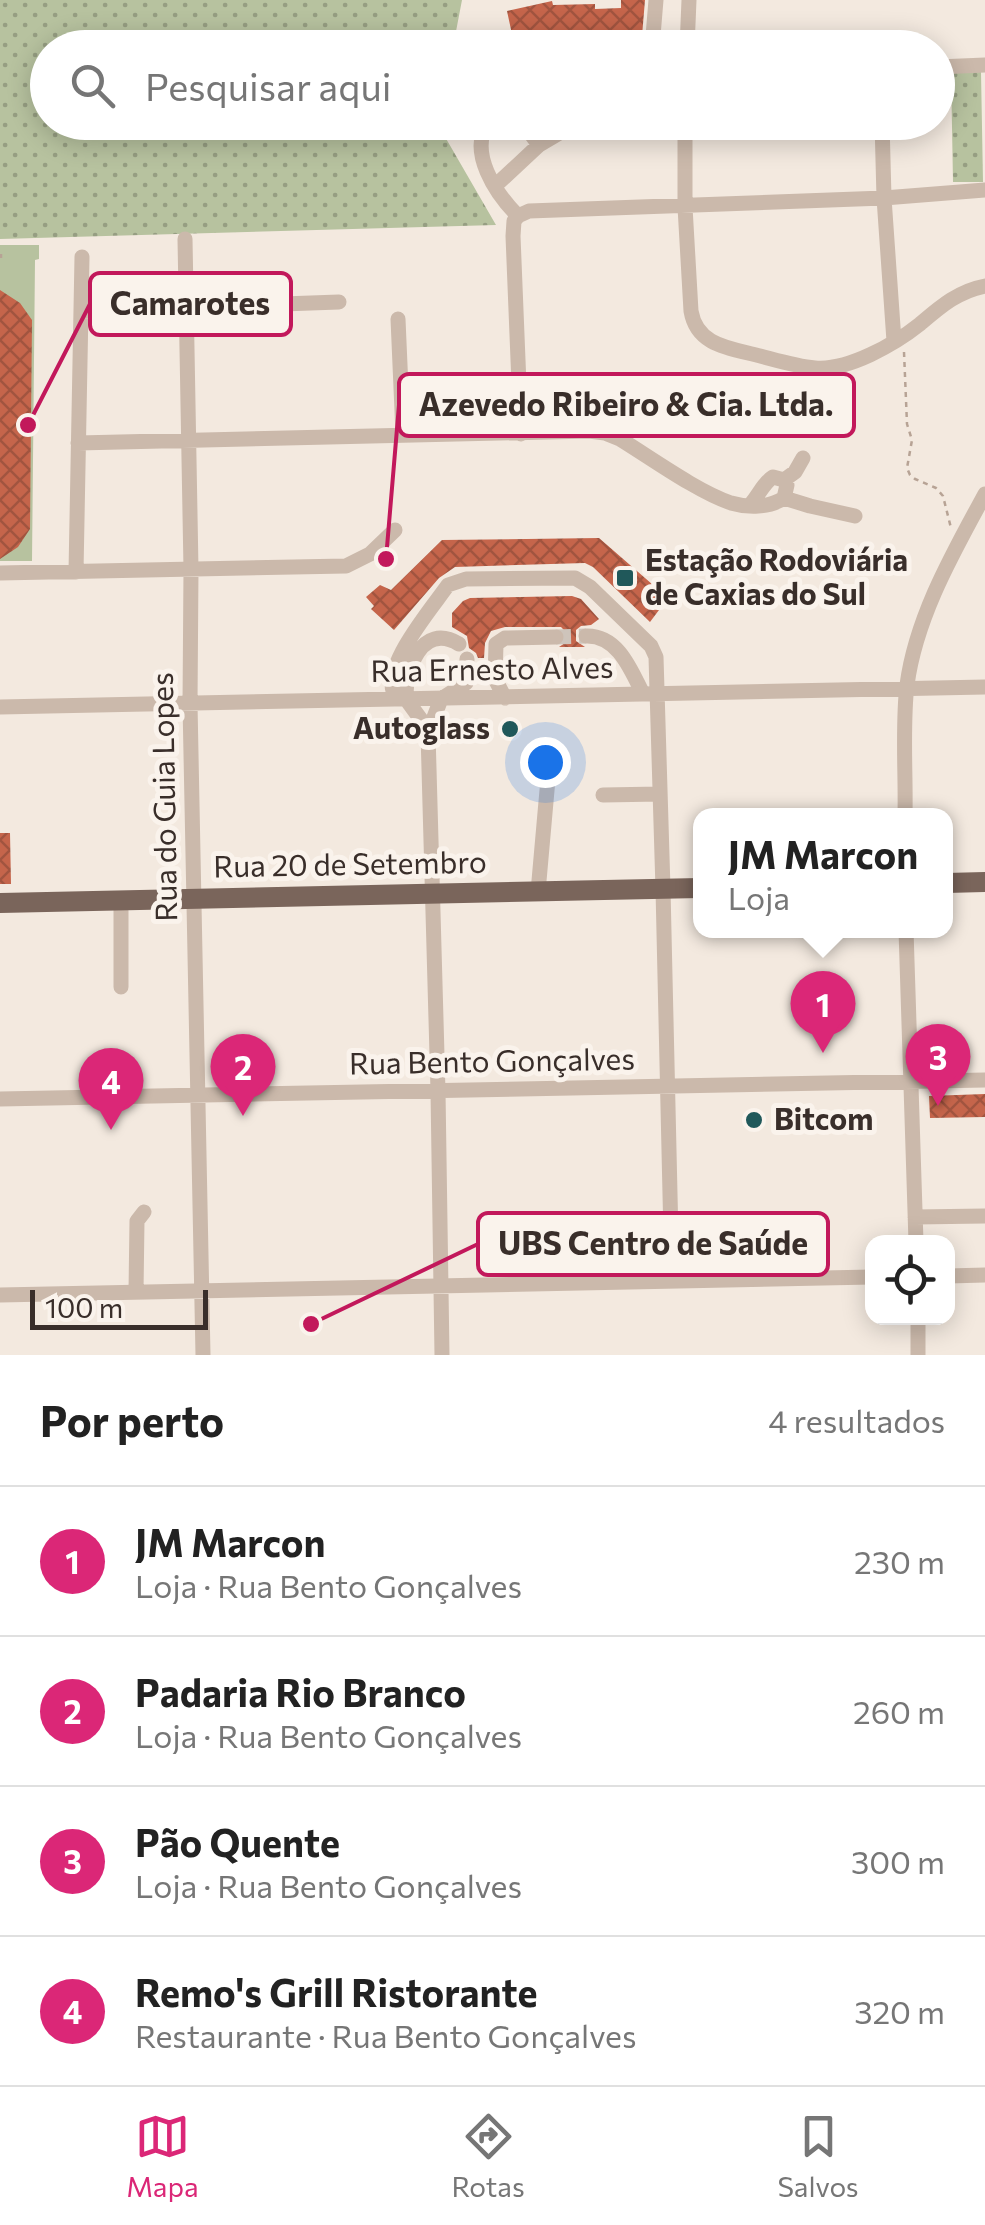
<!DOCTYPE html>
<html lang="pt">
<meta charset="utf-8">
<style>
body{margin:0;font-family:Commissioner,sans-serif;background:#f2f2f2;color:#222}
.controls{position:absolute;right:30px;bottom:30px;display:grid;overflow:hidden;border-radius:20px;box-shadow:0 5px 25px #0003}
.controls button{width:90px;height:90px;display:grid;place-items:center;padding:0;border:0;border-bottom:2px solid #e0e0e0;background:#fff;color:#222;font:50px sans-serif}
.scale{position:absolute;left:30px;bottom:25px;width:178px;box-sizing:border-box;padding-left:10px;border:5px solid #392e2a;border-top:0;font-size:28px;line-height:35px;white-space:nowrap;color:#392e2a;-webkit-text-stroke:8px #faf3ec;paint-order:stroke}
.you{position:absolute;left:545px;top:762px;width:35px;height:35px;margin:-25px;border:8px solid #fff;border-radius:50%;background:#1a73e8;box-shadow:0 0 0 15px #1a73e833}
.badge{display:grid;place-items:center;width:65px;height:65px;border-radius:50%;background:#db2777;color:#fff;font-size:32px;font-weight:700}
.pin{position:absolute;translate:-50% -82px;filter:drop-shadow(0 2px 5px #0008)}
.pin::after{content:'';position:absolute;top:52px;width:35px;height:30px;background:inherit;clip-path:polygon(0 0,100% 0,50% 100%)}
.popup{position:absolute;left:693px;top:808px;width:260px;height:130px;box-sizing:border-box;display:grid;place-content:center;border-radius:20px;background:#fff;filter:drop-shadow(0 2px 8px #0005);font-size:32px;white-space:nowrap;color:#767676}
.popup b{font-size:38px;color:#222}
.popup::after{content:'';position:absolute;left:50%;top:100%;margin-left:-20px;border:20px solid transparent;border-top-color:#fff}
.list{margin:0;padding:0;list-style:none}
h2{display:flex;justify-content:space-between;align-items:center;height:130px;margin:0;padding:0 40px;font-size:42px}
h2 small{font-size:32px;font-weight:400;color:#767676}
.list li{display:grid;grid-template-columns:65px 1fr auto;gap:30px;align-items:center;box-sizing:border-box;height:150px;padding:0 40px;border-top:2px solid #e0e0e0}
.list b{display:block;font-size:38px;white-space:nowrap}
.list p{margin:0;font-size:32px;white-space:nowrap;color:#767676}
.list em{font-size:32px;font-style:normal;color:#767676}
.icon{flex:none;width:55px;height:55px;fill:none;stroke:currentColor;stroke-width:2;stroke-linecap:round;stroke-linejoin:round}
.map{position:relative;flex:none;width:985px;height:1355px;overflow:hidden}
.search{position:absolute;background:#fff;box-shadow:0 5px 25px #0003;left:30px;right:30px;top:30px;height:110px;display:flex;align-items:center;gap:25px;box-sizing:border-box;padding:0 35px;border-radius:55px;color:#767676;font-size:38px}
.sheet{height:730px;background:#fff}
nav{display:flex;justify-content:space-around;align-items:center;box-sizing:border-box;height:140px;border-top:2px solid #e0e0e0;background:#fff;font-size:28px;color:#767676}
nav a{display:grid;justify-items:center;gap:5px}
nav .on{color:#db2777}
.map>svg:first-child{display:block}
</style>
<div class="map">
<svg width="985" height="1355" viewBox="0 0 985 1355">
<defs>
<pattern id="park-dots" width="8" height="8" patternUnits="userSpaceOnUse" patternTransform="scale(2.5)"><rect width="8" height="8" fill="#b7c29f"/><path d="M2 2h.1M6 6h.1" fill="none" stroke="#969e82" stroke-width="1.8" stroke-linecap="round"/></pattern>
<pattern id="building-cross-hatch" width="8" height="8" patternUnits="userSpaceOnUse" patternTransform="scale(2.5)"><rect width="8" height="8" fill="#c5654b"/><path d="M0 0l8 8M0 8l8-8" fill="none" stroke="#a1543f"/></pattern>
</defs>
<rect width="100%" height="100%" fill="#f3e9df"/>
<path fill="#b7c29f" d="M0,245H39V259L35,260L32,561H0Z"/>
<path fill="url(#park-dots)" d="M0,0H462L453,47L48,48V122L437,123L496,225L0,239Z
M951,72H981L983,182H953Z"/>
<path fill="url(#building-cross-hatch)" d="M621,0H645L641,48H515L507,11L552,1L553,5L595,4V9L621,8Z
M0,290L20,303L32,320L30,529L18,547L0,559Z
M599,538L668,598L650,622L593,567L585,563L455,567L439,578L394,630L371,609L374,606L366,597L380,585L391,590L442,540Z
M572,596L581,599L599,619L591,625L581,626L576,630V641L585,647H559L565,643L567,638L566,632L561,627H505L491,631L485,643L484,658H478L476,653L469,648L467,636L452,627V613L463,601L470,598Z
M0,833H10L11,884H0Z
M985,1094V1117L930,1118L929,1096Z"/>
<g fill="none" stroke-linecap="round" stroke-linejoin="round">
<path stroke="#cec4bb" stroke-width="15" stroke-dasharray="15 8" stroke-linecap="butt" d="M556,637L586,636"/>
<path stroke="#b7a395" stroke-width="2.5" stroke-dasharray="5 5" stroke-linecap="butt" d="M1,254V258
M904,352L907,424L912,440L907,468L910,475L915,479L936,488L943,496L951,528"/>
<path stroke="#cbb9ab" stroke-width="15" d="M687,45L795,48
M652,48L656,0
M687,48L689,0
M938,67L985,65
M489,122C467,151 496,194 518,216
M522,122L539,145
M685,122V207L691,311C696,341 721,347 748,353C770,358 793,366 815,368C848,371 895,344 920,324C940,307 958,291 985,286
M882,122L884,198L894,341
M495,186L539,145L578,122
M518,216L529,211L884,198L985,190
M518,216L514,221L513,236L521,434
M185,239L191,569L190,704L203,1355
M81,311L339,302
M398,319L403,434
M78,443L589,431L605,433L620,439C651,458 698,492 731,503C748,508 769,508 784,498
M784,480L795,472L803,458
M784,498L810,506L855,516
M749,506C758,497 763,483 773,477L784,480L787,485L784,498
M76,572L82,257
M0,573L346,566L370,554L395,530
M586,636C618,635 631,670 643,694
M505,698L495,679L496,644L505,638L556,637
M406,699C405,671 421,621 459,644
M0,707L985,687
M428,733L422,721L406,699L393,691C385,663 431,609 448,585L466,579L575,578L590,587L651,646L656,657L663,889L672,1281
M603,795L660,794
M905,816C906,774 902,726 907,685C916,617 953,553 985,494
M538,892L548,779
M121,900V987
M906,930L916,1242
M0,1099L985,1080
M915,1217L985,1216
M948,1276L985,1275
M136,1292L137,1221L144,1212
M0,1295L872,1277
M918,1318V1355
M442,1355L438,1091L428,733L441,699L466,683L467,659"/>
<path stroke="#7a655b" stroke-width="20" d="M946,883L985,882
M0,903L700,888"/>
</g>
<g fill="#20585a" stroke="#faf3ec" stroke-width="4">
<rect x="615" y="568" width="20" height="20" rx="5"/>
<circle cx="510" cy="729" r="10"/>
<circle cx="754" cy="1120" r="10"/>
</g>
<g text-anchor="middle" stroke-width="10" stroke-linejoin="round" paint-order="stroke">
<g font-size="30" font-weight="bold" fill="#392e2a" stroke="#faf3ec" text-anchor="start">
<text x="645" y="571">Estação Rodoviária<tspan x="645" dy="34">de Caxias do Sul</tspan></text>
<text x="490" y="739" text-anchor="end">Autoglass</text>
<text x="774" y="1130">Bitcom</text>
</g>
<g font-size="30" fill="#392e2a" stroke="#faf3ec">
<text transform="translate(492 670) rotate(-1)" y="10">Rua Ernesto Alves</text>
<text transform="translate(165 797) rotate(-91)" y="10">Rua do Guia Lopes</text>
<text transform="translate(350 865) rotate(-1)" y="10">Rua 20 de Setembro</text>
<text transform="translate(492 1062) rotate(-1)" y="10">Rua Bento Gonçalves</text>
</g>
</g>
<path fill="none" stroke="#c2185b" stroke-width="4" d="M28 425L90 304M386 559L399 405M311 1324L478 1244"/>
<g fill="#c2185b" stroke="#faf3ec" stroke-width="4">
<circle cx="28" cy="425" r="10"/>
<circle cx="386" cy="559" r="10"/>
<circle cx="311" cy="1324" r="10"/>
</g>
<g fill="#faf3ec" stroke="#c2185b" stroke-width="4">
<rect x="90" y="273" width="201" height="62" rx="10"/>
<rect x="399" y="374" width="455" height="62" rx="10"/>
<rect x="478" y="1213" width="350" height="62" rx="10"/>
</g>
<g font-size="32" text-anchor="middle" font-weight="bold" fill="#392e2a">
<text x="190" y="315">Camarotes</text>
<text x="626" y="416">Azevedo Ribeiro &amp; Cia. Ltda.</text>
<text x="653" y="1255">UBS Centro de Saúde</text>
</g>
</svg>
<div class="controls">
<button><svg class="icon" aria-label="locate" viewBox="0 0 24 24"><circle cx="12" cy="12" r="6"/><path d="M12 2v4M12 18v4M2 12h4M18 12h4"/></svg></button>
</div>
<div class="scale">100 m</div>
<div class="you"></div>
<div class="pin badge" style="left:823px;top:1053px">1</div>
<div class="popup"><b>JM Marcon</b>Loja</div>
<div class="pin badge" style="left:243px;top:1116px">2</div>
<div class="pin badge" style="left:938px;top:1106px">3</div>
<div class="pin badge" style="left:111px;top:1130px">4</div>
<div class="search"><svg class="icon" aria-label="search" viewBox="0 0 24 24"><circle cx="10" cy="10" r="6"/><path d="M15 15l6 6"/></svg>Pesquisar aqui</div>
</div>
<section class="sheet">
<h2>Por perto<small>4 resultados</small></h2>
<ul class="list">
<li><span class="badge">1</span><div><b>JM Marcon</b><p>Loja · Rua Bento Gonçalves</p></div><em>230 m</em></li>
<li><span class="badge">2</span><div><b>Padaria Rio Branco</b><p>Loja · Rua Bento Gonçalves</p></div><em>260 m</em></li>
<li><span class="badge">3</span><div><b>Pão Quente</b><p>Loja · Rua Bento Gonçalves</p></div><em>300 m</em></li>
<li><span class="badge">4</span><div><b>Remo's Grill Ristorante</b><p>Restaurante · Rua Bento Gonçalves</p></div><em>320 m</em></li>
</ul>
</section>
<nav>
<a class="on"><svg class="icon" aria-label="map" viewBox="0 0 24 24"><path d="M3 6l6-2 6 2 6-2v14l-6 2-6-2-6 2zM9 4v14M15 6v14"/></svg>Mapa</a>
<a><svg class="icon" aria-label="directions" viewBox="0 0 24 24"><path d="M12 3l9 9-9 9-9-9zM9 14v-3h6M13 9l2 2-2 2"/></svg>Rotas</a>
<a><svg class="icon" aria-label="saved" viewBox="0 0 24 24"><path d="M7 4h10v16l-5-4-5 4z"/></svg>Salvos</a>
</nav>
